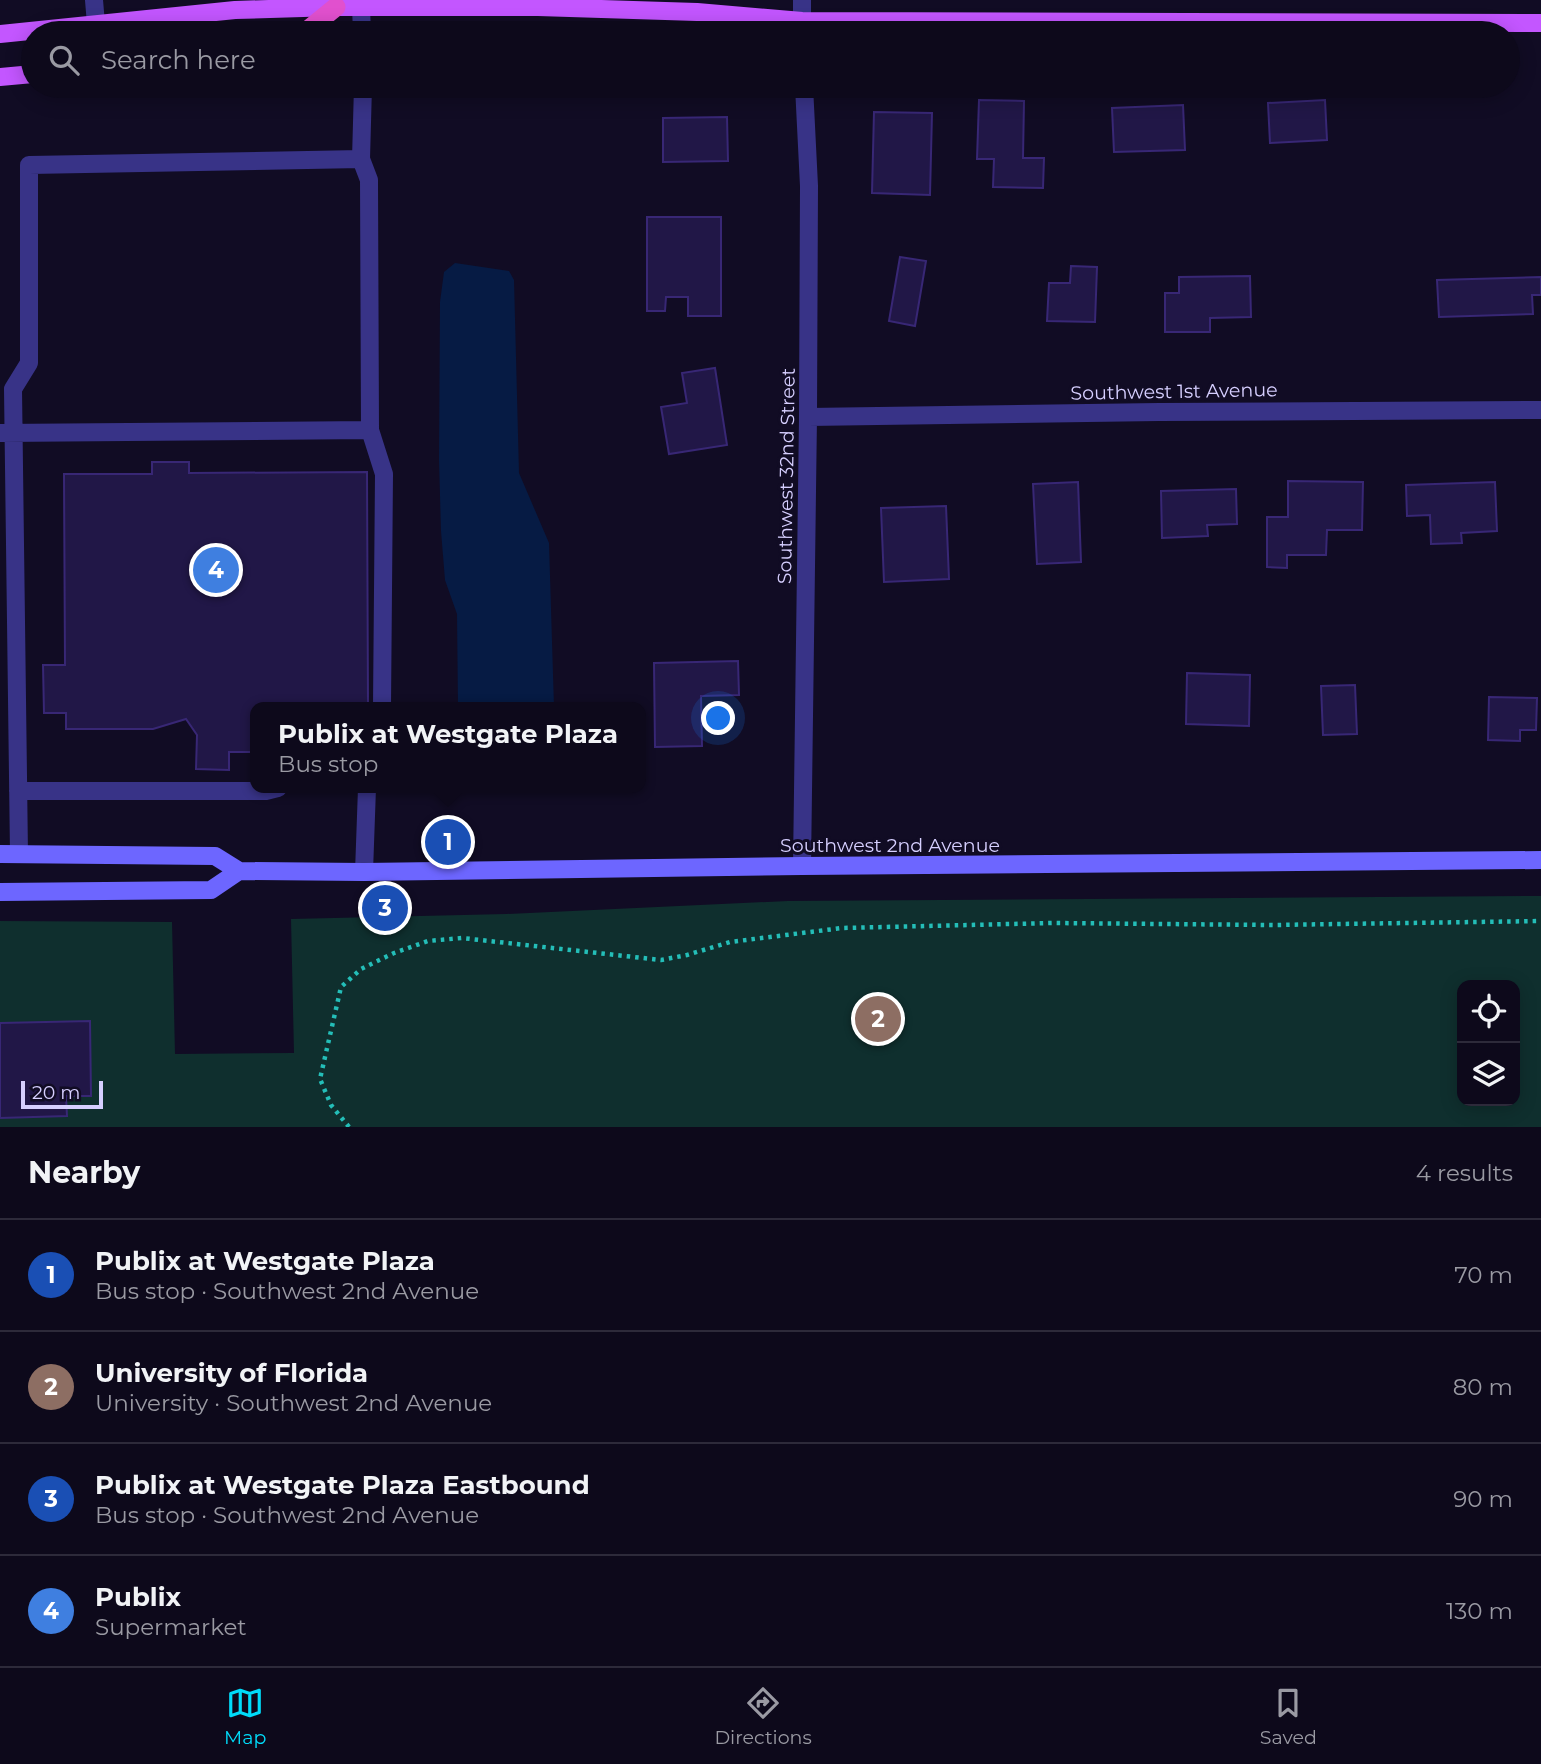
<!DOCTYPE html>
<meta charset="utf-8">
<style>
body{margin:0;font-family:Montserrat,sans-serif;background:#1b1728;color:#f1f3f6}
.controls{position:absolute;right:21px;bottom:21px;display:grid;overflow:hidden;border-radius:14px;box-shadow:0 4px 18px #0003}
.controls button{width:63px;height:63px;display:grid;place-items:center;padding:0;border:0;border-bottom:2px solid #2d2a3a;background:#0d091b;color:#f1f3f6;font:35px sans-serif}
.scale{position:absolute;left:21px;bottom:18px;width:82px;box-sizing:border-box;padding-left:7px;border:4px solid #d6cfff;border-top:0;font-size:19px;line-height:24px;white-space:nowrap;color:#d6cfff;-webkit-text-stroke:5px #110c24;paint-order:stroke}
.you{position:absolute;left:719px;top:719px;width:24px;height:24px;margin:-18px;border:5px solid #fff;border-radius:50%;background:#1a73e8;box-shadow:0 0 0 10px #1a73e833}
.badge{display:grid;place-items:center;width:46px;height:46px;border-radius:50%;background:#00dcfa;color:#fff;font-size:23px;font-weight:700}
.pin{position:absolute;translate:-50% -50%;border:4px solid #fff;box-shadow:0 2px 7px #0006}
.popup{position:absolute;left:250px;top:702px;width:396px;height:91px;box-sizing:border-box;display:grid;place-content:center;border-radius:14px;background:#0d091b;filter:drop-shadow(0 2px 5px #0005);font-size:23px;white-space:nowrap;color:#9a9aa3}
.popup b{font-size:26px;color:#f1f3f6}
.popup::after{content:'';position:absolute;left:50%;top:100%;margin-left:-14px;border:14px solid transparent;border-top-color:#0d091b}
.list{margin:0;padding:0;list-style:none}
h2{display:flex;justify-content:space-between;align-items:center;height:91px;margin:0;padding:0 28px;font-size:30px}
h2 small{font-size:23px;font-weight:400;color:#9a9aa3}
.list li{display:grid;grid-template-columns:46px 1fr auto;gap:21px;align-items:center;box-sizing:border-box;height:112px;padding:0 28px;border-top:2px solid #2d2a3a}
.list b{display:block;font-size:26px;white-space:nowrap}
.list p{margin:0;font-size:23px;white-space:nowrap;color:#9a9aa3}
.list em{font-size:23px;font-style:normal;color:#9a9aa3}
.icon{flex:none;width:38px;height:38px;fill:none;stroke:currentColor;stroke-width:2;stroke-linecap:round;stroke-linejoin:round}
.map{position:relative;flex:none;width:1541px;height:1127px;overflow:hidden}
.search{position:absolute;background:#0d091b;box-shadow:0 4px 18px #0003;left:21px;right:21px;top:21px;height:77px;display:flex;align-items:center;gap:18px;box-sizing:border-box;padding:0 24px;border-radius:38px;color:#9a9aa3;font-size:26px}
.sheet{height:539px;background:#0d091b}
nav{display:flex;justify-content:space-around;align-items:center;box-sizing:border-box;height:98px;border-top:2px solid #2d2a3a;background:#0d091b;font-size:19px;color:#9a9aa3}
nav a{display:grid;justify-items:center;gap:4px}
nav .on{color:#00dcfa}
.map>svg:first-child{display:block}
</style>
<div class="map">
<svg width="1541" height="1127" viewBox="0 0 1541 1127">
<rect width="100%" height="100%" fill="#110c24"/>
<path fill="#0f2f2e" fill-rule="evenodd" d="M1541,896V1127H0V921L172,922L175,1054L294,1053L291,919L506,914L788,901ZM1462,985H1515V1101H1462Z"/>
<path fill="#061b44" d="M455,263L509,271L514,280L519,473L549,543L554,707H458L457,614L445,580L441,531L439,460L440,302L444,272Z"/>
<path fill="#211747" stroke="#382775" stroke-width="2" d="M979,100L1024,101L1023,158H1044L1043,188L993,187L994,159H977Z
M1325,100L1327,140L1270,143L1268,103Z
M1183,105L1185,150L1114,152L1112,108Z
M874,112L932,113L930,195L872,193Z
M727,117L728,161L663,162V118Z
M647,217H721V316H688V297H666L665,311H647Z
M900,257L926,261L915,326L889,321Z
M1071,266L1097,267L1095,322L1047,321L1049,283H1070Z
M1250,276L1251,317L1210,318V332H1165V293H1179V277Z
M1541,277V295H1532L1533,314L1439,317L1437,280Z
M715,368L727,445L669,454L661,407L687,403L682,373Z
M152,462H189V473L367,472L368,707H256V717H252L253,752H229V770L196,769L197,735L186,719L153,729H66V713H44L43,665H65L64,474H152Z
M1288,481L1363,482L1362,530H1327L1326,555H1287V568L1267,567V517H1288Z
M1078,482L1081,562L1037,564L1033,484Z
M1495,482L1497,531L1461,533L1462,543L1431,544L1430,515L1407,516L1406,485Z
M1236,489L1237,524L1207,525L1208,536L1162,538L1161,491Z
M946,506L949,579L884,582L881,508Z
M738,661L739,695L701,696L702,746L655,747L654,663Z
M1187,673L1250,675L1249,726L1186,724Z
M1355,685L1357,734L1323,735L1321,686Z
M1489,697L1537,698L1536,730H1520V741L1488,740Z
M90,1021L91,1096H66L67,1116L0,1118V1023Z"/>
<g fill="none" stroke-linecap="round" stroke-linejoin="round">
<path stroke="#24beb8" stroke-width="4.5" stroke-dasharray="3.5 5" stroke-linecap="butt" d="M349,1127L331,1105L320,1079L341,987L361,969L394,953L428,941L462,938L661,960L687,955L730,942L842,928L1053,923L1273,925L1541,921"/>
<path stroke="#383387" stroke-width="18" d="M94,0L96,24
M361,7L362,33
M370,430L384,474L382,707
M0,433L370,430L369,180L361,159L363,86
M18,791H266L278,788
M19,854L13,389L29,363V165L361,159
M364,872L367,788"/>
<path stroke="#383387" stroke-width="18" d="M802,0V33
M808,417L1159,412L1541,410
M802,866L808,417L809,186L804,86"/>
<path stroke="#6d66ff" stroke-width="18" d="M0,854L215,856L239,871L364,872L802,866L1541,860
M0,892L211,890L239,871"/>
<path stroke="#c356ff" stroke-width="18" d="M717,33L771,26
M0,34L235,10L336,7H538L697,12L802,21L1541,23
M0,77L33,74"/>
<path stroke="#e150ce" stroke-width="19" d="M304,33L336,7"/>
</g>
<g text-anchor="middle" stroke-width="6" stroke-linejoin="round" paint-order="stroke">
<g font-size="19" fill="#d6cfff" stroke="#110c24">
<text transform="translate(1174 391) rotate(-1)" y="7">Southwest 1st Avenue</text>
<text transform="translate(786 476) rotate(-89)" y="7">Southwest 32nd Street</text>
<text x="890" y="852">Southwest 2nd Avenue</text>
</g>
</g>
</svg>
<div class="controls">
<button><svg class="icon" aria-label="locate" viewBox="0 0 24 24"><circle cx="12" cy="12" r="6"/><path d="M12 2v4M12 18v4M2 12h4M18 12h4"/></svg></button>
<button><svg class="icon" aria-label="layers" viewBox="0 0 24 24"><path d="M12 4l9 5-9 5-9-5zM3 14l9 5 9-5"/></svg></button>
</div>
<div class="scale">20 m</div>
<div class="you"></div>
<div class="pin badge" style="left:448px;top:842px;background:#1a4fb4">1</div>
<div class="popup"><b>Publix at Westgate Plaza</b>Bus stop</div>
<div class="pin badge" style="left:878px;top:1019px;background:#8d6e63">2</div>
<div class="pin badge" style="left:385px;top:908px;background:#1a4fb4">3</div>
<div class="pin badge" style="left:216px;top:570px;background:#3f7fe0">4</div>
<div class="search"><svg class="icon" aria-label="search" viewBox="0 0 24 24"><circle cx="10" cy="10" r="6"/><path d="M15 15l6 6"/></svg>Search here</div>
</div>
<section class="sheet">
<h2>Nearby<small>4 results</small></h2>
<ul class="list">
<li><span class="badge" style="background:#1a4fb4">1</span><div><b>Publix at Westgate Plaza</b><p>Bus stop · Southwest 2nd Avenue</p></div><em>70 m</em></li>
<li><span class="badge" style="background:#8d6e63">2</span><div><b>University of Florida</b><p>University · Southwest 2nd Avenue</p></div><em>80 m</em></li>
<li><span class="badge" style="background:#1a4fb4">3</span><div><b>Publix at Westgate Plaza Eastbound</b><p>Bus stop · Southwest 2nd Avenue</p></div><em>90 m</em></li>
<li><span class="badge" style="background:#3f7fe0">4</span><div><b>Publix</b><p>Supermarket</p></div><em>130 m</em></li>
</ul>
</section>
<nav>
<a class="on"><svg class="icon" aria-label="map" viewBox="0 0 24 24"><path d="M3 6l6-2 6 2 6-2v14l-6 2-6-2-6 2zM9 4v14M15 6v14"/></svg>Map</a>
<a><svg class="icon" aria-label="directions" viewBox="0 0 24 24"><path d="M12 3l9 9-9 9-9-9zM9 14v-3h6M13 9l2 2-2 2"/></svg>Directions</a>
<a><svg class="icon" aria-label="saved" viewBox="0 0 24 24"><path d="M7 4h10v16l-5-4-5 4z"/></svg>Saved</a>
</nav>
